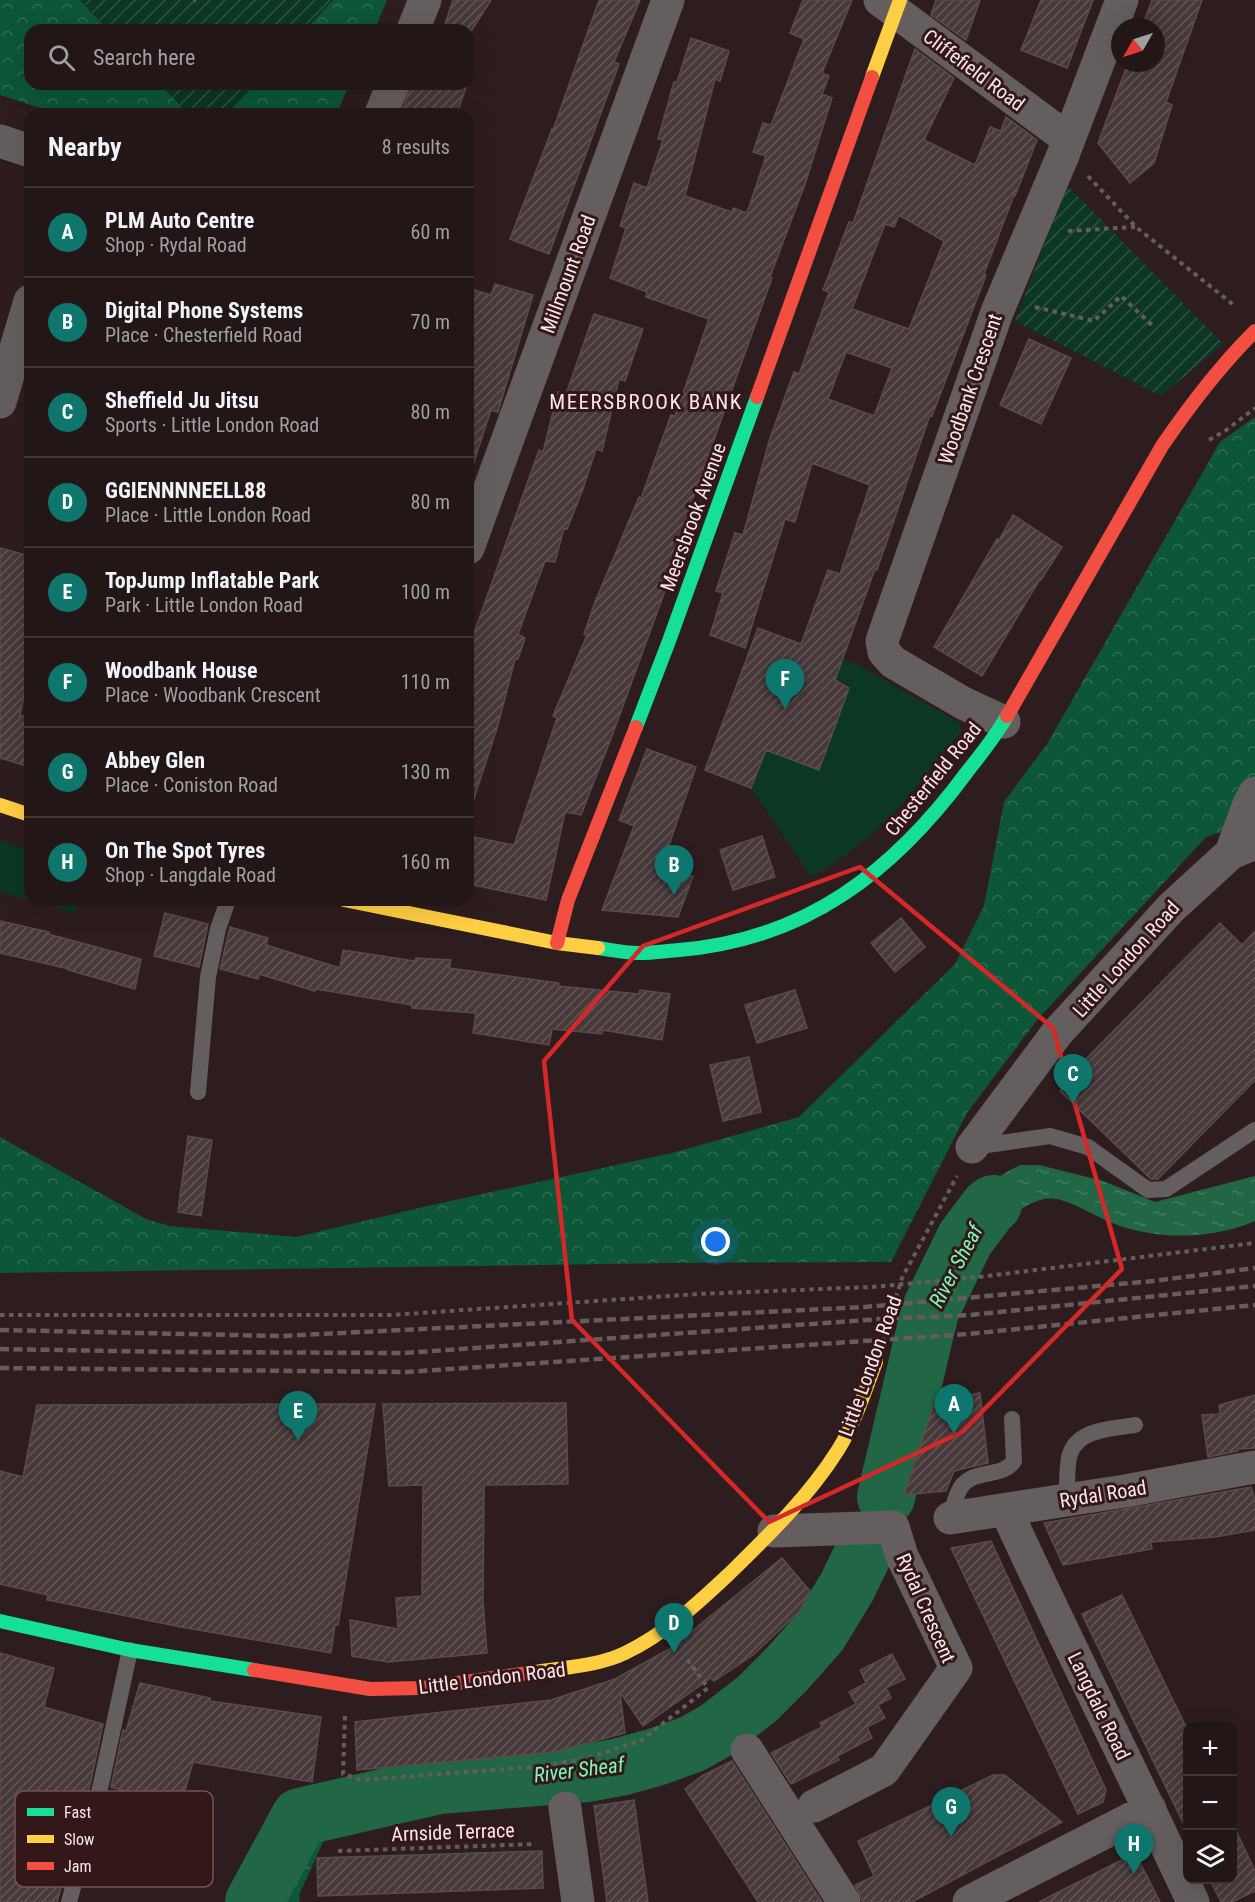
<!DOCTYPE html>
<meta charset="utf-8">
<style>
body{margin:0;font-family:"Roboto Condensed",sans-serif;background:#2a1f20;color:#f1f3f6}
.controls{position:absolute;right:18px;bottom:18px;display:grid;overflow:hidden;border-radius:12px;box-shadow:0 6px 24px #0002}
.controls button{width:54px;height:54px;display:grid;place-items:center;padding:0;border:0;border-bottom:2px solid #3f3536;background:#221617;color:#f1f3f6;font:30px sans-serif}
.compass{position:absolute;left:1111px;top:18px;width:54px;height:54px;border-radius:50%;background:#221617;box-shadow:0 6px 24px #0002;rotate:231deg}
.you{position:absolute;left:716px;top:1242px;width:21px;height:21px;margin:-15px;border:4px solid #fff;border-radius:50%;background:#1a73e8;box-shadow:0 0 0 9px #1a73e833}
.badge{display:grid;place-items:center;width:39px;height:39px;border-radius:50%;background:#0f766e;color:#fff;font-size:20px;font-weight:700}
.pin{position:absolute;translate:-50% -50px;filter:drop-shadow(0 2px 3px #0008)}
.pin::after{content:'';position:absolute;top:32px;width:21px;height:18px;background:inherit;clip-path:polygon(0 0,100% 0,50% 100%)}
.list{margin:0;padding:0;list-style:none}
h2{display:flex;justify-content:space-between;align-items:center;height:78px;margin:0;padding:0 24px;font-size:26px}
h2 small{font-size:20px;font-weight:400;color:#a29fa1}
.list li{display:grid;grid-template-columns:39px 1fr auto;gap:18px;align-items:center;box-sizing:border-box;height:90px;padding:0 24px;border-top:2px solid #3f3536}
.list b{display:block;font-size:22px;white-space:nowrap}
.list p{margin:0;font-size:20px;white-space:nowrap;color:#a29fa1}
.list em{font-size:20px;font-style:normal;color:#a29fa1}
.icon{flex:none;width:33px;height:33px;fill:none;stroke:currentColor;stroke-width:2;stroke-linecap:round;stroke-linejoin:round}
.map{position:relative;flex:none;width:1255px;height:1902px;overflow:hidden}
.search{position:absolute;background:#221617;box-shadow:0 6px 24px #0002;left:24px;top:24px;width:450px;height:66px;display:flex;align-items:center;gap:15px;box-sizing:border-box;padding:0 21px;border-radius:18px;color:#a29fa1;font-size:22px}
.panel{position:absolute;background:#221617;box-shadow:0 6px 24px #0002;left:24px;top:108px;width:450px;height:798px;border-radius:18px}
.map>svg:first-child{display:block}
</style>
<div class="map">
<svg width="1255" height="1902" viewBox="0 0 1255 1902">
<defs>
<pattern id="forest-crowns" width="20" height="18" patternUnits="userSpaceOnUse" patternTransform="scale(1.5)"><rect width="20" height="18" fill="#0d5638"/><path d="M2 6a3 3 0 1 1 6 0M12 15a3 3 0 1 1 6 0" fill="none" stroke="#316e55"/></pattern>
<pattern id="garden-furrows" width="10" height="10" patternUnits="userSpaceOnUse" patternTransform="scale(1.5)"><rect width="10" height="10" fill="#0b3723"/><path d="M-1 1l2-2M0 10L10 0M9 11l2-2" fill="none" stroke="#2f5443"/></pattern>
<pattern id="water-ripples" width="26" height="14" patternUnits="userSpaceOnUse" patternTransform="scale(1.5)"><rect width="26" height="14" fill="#216746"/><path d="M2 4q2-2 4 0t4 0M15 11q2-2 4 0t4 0" fill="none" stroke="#427d61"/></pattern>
<pattern id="building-hatch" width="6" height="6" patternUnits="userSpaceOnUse" patternTransform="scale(1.5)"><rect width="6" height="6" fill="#47393a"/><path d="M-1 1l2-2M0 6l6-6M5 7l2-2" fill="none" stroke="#625656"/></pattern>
</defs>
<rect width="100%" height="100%" fill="#2e1d1f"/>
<path fill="#0b3723" d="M831,655L858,665L960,723L961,732C930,770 900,812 861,843C846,856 828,867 811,877L751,788L766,750L819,770L850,686L824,675Z
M0,841L30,850V900H78L75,913L0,892Z"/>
<path fill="url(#forest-crowns)" d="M0,0H80L108,30H30V84H160L188,114H59L0,95Z
M333,0H387L374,30H305Z
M255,84H350L336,114H227Z
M1255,417V821L1206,837L1037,1020L967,1113L891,1262L670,1263L0,1273V1137L146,1219L169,1226L296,1237L432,1205L672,1153L799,1117L955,964L984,906L1004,802L1047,744L1220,442Z
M358,1789L372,1820L324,1840L299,1895L300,1902H237L290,1803L319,1795Z"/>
<path fill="url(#garden-furrows)" d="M80,0H333L305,30H108Z
M160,84H255L227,114H188Z
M1067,185L1223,344L1161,396L1015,321Z"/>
<path fill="url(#water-ripples)" d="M1021,1165H1039L1103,1181L1155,1202L1255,1176V1221C1212,1239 1164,1240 1120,1226C1099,1219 1081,1206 1061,1200C1049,1197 1040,1199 1030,1204C1003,1218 992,1242 980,1268L930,1272C934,1261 939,1249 944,1238C958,1209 992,1176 1021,1165Z"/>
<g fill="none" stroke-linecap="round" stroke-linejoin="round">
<path stroke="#216746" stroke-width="58" d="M886,1497L930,1311L965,1239L989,1207L993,1204
M254,1902L300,1817L439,1785L587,1773L620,1767L656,1757L692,1744L717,1730L757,1699L786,1670L819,1633L847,1587L864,1552"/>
</g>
<path fill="url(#building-hatch)" stroke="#594b4c" stroke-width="1.5" fill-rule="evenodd" d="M453,0H491L472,30H443Z
M599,0H640L614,62L619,64L549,254L510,239L552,129L553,130Z
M803,0H852L822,73L829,76L822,94L832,98L805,184L770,277L772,278L687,515L692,517L612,736L581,815L565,812L546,900L468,884V836L514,845L557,718L553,716L587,635L584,634L595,602L639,497L641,498L671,415L675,416L709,319L646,297L647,292L610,278L626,228L620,226L634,183L647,188L663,140L658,139L674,82H677L691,38L729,51L720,81L715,79L685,196L732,212L733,208L747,213L766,156L753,152L763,123L771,125L804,39L790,33Z
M936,0H980L966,40L931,15Z
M1041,0H1093L1067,68L1021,50Z
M1152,0H1202L1166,102L1172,105L1154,163L1130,183L1098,143L1128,63H1156V27H1142Z
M915,49L954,78L924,140L975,165L990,127L1001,131L1006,117L1037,140L1015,196L1014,195L984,274L986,275L932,416L930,415L877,570L875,569L835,680L849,688L819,770L766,750L751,788L705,770L758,628L801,644L828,570L840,574L870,485L812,463L795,522L785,519L745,648L710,635L723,593L716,591L735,533L743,535L770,438L794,372L799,374L829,292L823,290L849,222L853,223ZM899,215L944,241L909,329L852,309L885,224L894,227ZM846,352L892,368L874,416L828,399Z
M411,84H467L457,114H401Z
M495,284L533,295L500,405L498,412L491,410L473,465L468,464V288L491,295Z
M594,314L643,329L625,381L619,379L602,451L596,449L583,489L567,529L564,528L555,562L545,561L518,634L525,638L518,659H515L498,725L474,799L468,798V650L539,450L543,452L558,392L566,394Z
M1029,339L1071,358L1041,424L1000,405Z
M1013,515L1062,547L1041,580L1040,579L982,676L934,647L997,539L999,540Z
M0,548L30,556V665L20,715L30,718V767L0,758Z
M647,749L696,767L660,871L693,876L678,917L602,910L634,826L619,820Z
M762,836L775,877L733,890L720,850Z
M165,913L208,924L199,967L154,956Z
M901,918L925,947L895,972L871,943Z
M0,921L49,932L48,934L141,959L135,989L68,970L69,969L0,953Z
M1220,923L1242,945L1255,931V1080L1158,1179H1151L1060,1091L1088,1062L1085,1060Z
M230,927L268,938L266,945L340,968L343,950L415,961L416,958L451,960L449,968L559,983L558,986L639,994L640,990L670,994L662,1040L602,1030V1034L552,1029L549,1045L473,1033L476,1013L412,1008V1005L316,989L315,991L259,974L258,979L220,969Z
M795,990L807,1028L757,1043L745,1005Z
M749,1057L761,1112L723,1121L710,1065Z
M188,1136L212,1140L201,1216L178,1212Z
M980,1393L988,1463L954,1471L946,1491L904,1495L935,1401Z
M1255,1395V1448L1238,1449V1451L1208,1457L1202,1415L1220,1414L1219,1405Z
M566,1403L568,1484L484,1485L483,1602L487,1653L388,1662L352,1656L350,1620L398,1629L396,1598L422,1596L423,1485L389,1486L383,1404Z
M375,1404L338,1625H335L331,1653L181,1627L47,1600L48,1595L0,1584V1471L23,1477L37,1405Z
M1251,1487L1255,1500V1530L1215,1537L1151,1542L1152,1549L1063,1565L1044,1523Z
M991,1541L1106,1790L1103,1802L1078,1814L951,1548Z
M782,1558L810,1591L799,1612L753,1655L714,1681L711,1678L643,1726L620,1692L625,1733L554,1752L357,1770L355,1722L551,1700L615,1679L671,1648Z
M1122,1595L1188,1731V1833L1082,1614Z
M0,1653L54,1668L44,1707L103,1724L91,1781L57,1902H0Z
M892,1654L905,1679L886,1688L891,1698L878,1705L885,1718L867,1727L872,1738L837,1756L839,1760L791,1784L771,1753L822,1727L820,1723L856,1704L849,1692L866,1683L860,1670Z
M140,1683L210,1698V1701L321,1717L312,1782L193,1762L180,1808L111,1787L123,1730L126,1731Z
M732,1761L822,1902H758L685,1789L702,1776Z
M993,1775H1005L1062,1822L912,1902H863L855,1885L874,1876L858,1841Z
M634,1800L648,1902H607L594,1806Z
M1233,1824L1255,1871V1891L1232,1902H1221L1210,1880H1233Z
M542,1851L543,1888L318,1896L317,1858Z
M1135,1853L1160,1902H1039L1096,1873Z"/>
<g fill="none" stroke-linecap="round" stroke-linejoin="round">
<path stroke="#645c5d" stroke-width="4" stroke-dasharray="4.5 4.5" stroke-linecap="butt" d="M194,0L196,1
M1088,176L1136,227L1235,306
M1068,231L1135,227
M1035,307L1094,321L1121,296L1154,327
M1209,440L1225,431L1255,408
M979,1277L1255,1243
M0,1315H391L698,1294L872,1287
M885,1332L902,1278L957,1176
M345,1716L343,1774L361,1780L533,1767L585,1759L642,1740L708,1688L685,1656
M338,1851L536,1844"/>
<path stroke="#655e5f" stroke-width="16" d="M198,1092L208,977L218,929L228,900
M973,1147L1050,1136L1088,1147L1148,1190L1166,1189L1255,1130
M1066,1500C1068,1487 1066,1465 1070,1454C1079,1428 1113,1429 1135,1425
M950,1518C953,1508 955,1496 961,1487C974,1468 1002,1479 1014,1461L1012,1419
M69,1902L101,1784L130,1650"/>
<path stroke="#655e5f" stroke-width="33" d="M880,0L1068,139
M413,30L425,0
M381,114L393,84
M0,141L30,151
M0,402L30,301
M468,548L668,0
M1004,722L963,703L893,662L884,652L882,641L997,312L1063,155L1122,0
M1231,853L1249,804L1255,793
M972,1147L1057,1033L1171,908L1231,853L1255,843
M1006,1510C1066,1642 1132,1770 1193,1902
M950,1518L1125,1491L1255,1467
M774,1531L893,1527L902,1556L956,1668L884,1770L814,1806
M747,1750L844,1902
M565,1808L578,1902
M969,1902L1150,1809"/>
<path stroke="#16e098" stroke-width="14" d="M636,727L669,641L757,397
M598,948C611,950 625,953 639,953C652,953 666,951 679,950C806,940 894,871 967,772C981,754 996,736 1007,716
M0,1621L130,1650L254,1670"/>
<path stroke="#ffcf43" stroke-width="14" d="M872,77L900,0
M0,805L30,815
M344,900L557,943L598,948
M536,1672C566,1667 598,1666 625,1653C665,1634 698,1603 730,1573C769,1535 809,1496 838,1450C855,1423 865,1391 876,1362"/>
<path stroke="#f24e42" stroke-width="14" d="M757,397L872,77
M1007,716L1162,446C1190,405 1220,366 1255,331
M557,943L568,900L636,727
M254,1670L370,1689L422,1688L536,1672"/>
<path stroke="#675b5c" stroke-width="4.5" stroke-dasharray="9 4.5" stroke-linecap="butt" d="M0,1330L281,1336L865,1307L1153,1281L1255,1268
M0,1349L171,1352L405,1353L881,1319L970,1315L1255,1286
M0,1368L406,1372L968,1334L1255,1305"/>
<path stroke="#645c5d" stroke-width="4" stroke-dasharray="4.5 4.5" stroke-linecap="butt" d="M872,1287L979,1277"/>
</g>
<path fill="none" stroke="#d62828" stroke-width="4.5" stroke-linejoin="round" d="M860,867L1053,1028L1122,1269L962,1432L769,1522L572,1320L544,1061L643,946Z"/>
<g text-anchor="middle" stroke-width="6" stroke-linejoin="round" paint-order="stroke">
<g font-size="20" fill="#fbe6e7" stroke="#341719">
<text transform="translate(974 70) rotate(37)" y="7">Cliffefield Road</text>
<text transform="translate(568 274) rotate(-70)" y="7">Millmount Road</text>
<text transform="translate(970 389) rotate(-71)" y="7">Woodbank Crescent</text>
<text transform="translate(693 517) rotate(-70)" y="7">Meersbrook Avenue</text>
<text transform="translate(933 779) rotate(-51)" y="7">Chesterfield Road</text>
<text transform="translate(1126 959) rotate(-48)" y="7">Little London Road</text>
<text transform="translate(870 1366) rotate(-70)" y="7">Little London Road</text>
<text transform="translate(1103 1494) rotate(-9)" y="7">Rydal Road</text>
<text transform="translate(926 1608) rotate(66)" y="7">Rydal Crescent</text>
<text transform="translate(492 1678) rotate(-7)" y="7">Little London Road</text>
<text transform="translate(1099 1706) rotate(64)" y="7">Langdale Road</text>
<text transform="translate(453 1832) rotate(-2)" y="7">Arnside Terrace</text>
</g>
<g font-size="21" letter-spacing="1.5" fill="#fbe6e7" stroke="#341719">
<text x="646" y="409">MEERSBROOK BANK</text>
</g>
<g font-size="21" font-style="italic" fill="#79fcb9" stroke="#341719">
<text transform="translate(956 1266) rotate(-62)" y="7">River Sheaf</text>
<text transform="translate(579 1770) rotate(-7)" y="7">River Sheaf</text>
</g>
</g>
<rect x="15" y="1791" width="198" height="96" rx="9" fill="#341719" stroke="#705557" stroke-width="1.5"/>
<rect x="27" y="1808" width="27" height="8" fill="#16e098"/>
<rect x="27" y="1835" width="27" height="8" fill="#ffcf43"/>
<rect x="27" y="1862" width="27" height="8" fill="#f24e42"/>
<g font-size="16" fill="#fbe6e7">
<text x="64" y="1818">Fast</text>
<text x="64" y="1845">Slow</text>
<text x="64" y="1872">Jam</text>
</g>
</svg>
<div class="controls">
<button>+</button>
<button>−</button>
<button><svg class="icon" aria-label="layers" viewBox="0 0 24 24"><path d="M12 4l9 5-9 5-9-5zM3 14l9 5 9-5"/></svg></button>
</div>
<svg class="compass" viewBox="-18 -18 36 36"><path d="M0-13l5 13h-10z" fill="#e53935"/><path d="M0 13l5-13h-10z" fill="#a29fa1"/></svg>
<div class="you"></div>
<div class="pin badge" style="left:954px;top:1434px">A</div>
<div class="pin badge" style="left:674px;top:895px">B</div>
<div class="pin badge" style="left:1073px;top:1104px">C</div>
<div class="pin badge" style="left:674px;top:1653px">D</div>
<div class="pin badge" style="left:298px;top:1441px">E</div>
<div class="pin badge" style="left:785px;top:709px">F</div>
<div class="pin badge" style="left:951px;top:1837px">G</div>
<div class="pin badge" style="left:1134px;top:1874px">H</div>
<div class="search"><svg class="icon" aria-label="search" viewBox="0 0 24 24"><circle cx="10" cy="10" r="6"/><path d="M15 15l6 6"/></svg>Search here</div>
<section class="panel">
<h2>Nearby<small>8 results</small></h2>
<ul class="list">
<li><span class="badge">A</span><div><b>PLM Auto Centre</b><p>Shop · Rydal Road</p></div><em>60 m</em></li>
<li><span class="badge">B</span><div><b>Digital Phone Systems</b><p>Place · Chesterfield Road</p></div><em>70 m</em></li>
<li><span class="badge">C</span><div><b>Sheffield Ju Jitsu</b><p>Sports · Little London Road</p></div><em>80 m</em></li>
<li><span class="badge">D</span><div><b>GGIENNNNEELL88</b><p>Place · Little London Road</p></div><em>80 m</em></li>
<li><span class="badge">E</span><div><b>TopJump Inflatable Park</b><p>Park · Little London Road</p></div><em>100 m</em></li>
<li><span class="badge">F</span><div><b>Woodbank House</b><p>Place · Woodbank Crescent</p></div><em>110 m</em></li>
<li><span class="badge">G</span><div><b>Abbey Glen</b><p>Place · Coniston Road</p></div><em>130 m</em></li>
<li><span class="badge">H</span><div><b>On The Spot Tyres</b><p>Shop · Langdale Road</p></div><em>160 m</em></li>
</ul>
</section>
</div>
